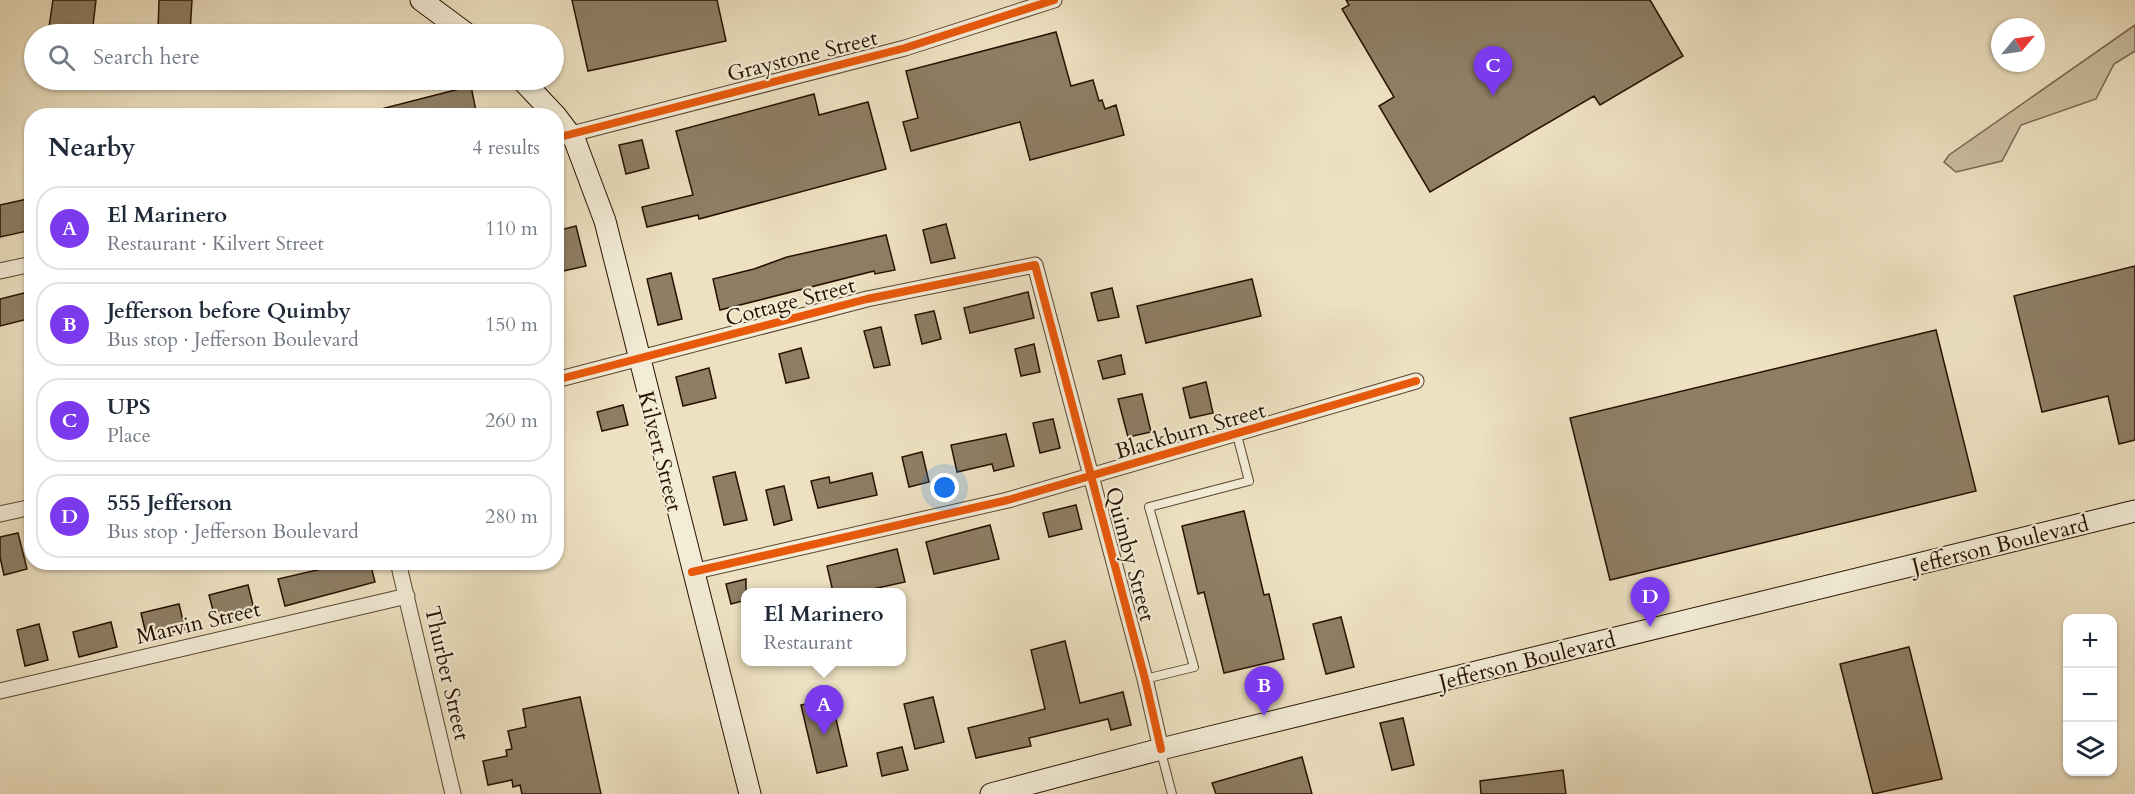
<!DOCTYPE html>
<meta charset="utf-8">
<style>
body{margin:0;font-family:Cardo,serif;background:#f2f2f3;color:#1f2937}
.controls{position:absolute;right:18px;bottom:18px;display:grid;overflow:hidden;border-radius:12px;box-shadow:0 2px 4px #0004}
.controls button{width:54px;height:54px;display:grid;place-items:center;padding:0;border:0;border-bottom:2px solid #e0e1e3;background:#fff;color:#1f2937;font:30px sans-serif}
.compass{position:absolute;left:1991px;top:18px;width:54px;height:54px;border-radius:50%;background:#fff;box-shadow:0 2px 4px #0004;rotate:61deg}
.you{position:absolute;left:945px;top:488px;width:21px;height:21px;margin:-15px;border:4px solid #fff;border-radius:50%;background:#1a73e8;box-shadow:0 0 0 9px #1a73e833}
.badge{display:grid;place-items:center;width:39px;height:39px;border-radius:50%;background:#7c3aed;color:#fff;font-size:20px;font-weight:700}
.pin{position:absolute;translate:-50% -50px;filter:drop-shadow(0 2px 3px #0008)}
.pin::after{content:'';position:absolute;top:32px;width:21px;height:18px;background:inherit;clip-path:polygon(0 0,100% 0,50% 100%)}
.popup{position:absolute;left:741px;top:588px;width:165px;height:78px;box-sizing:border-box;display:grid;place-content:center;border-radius:12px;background:#fff;filter:drop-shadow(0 2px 4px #0005);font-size:20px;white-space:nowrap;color:#747a83}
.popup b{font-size:22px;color:#1f2937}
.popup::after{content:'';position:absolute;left:50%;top:100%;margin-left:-12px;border:12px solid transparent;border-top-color:#fff}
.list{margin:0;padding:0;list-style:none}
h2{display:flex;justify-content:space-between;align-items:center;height:78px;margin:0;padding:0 24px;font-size:26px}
h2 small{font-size:20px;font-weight:400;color:#747a83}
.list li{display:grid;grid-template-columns:39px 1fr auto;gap:18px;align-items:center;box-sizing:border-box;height:84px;margin:0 12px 12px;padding:0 12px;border:2px solid #e0e1e3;border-radius:24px}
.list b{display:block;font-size:22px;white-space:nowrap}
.list p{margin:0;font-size:20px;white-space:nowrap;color:#747a83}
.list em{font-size:20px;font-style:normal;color:#747a83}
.icon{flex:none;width:33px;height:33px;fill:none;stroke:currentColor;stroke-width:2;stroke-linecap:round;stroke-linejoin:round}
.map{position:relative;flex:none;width:2135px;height:794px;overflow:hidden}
.search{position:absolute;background:#fff;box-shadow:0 2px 4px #0004;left:24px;top:24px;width:540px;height:66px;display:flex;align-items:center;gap:15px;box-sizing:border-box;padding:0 21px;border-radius:33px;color:#747a83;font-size:22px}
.panel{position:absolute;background:#fff;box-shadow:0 2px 4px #0004;left:24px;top:108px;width:540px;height:462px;border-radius:24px}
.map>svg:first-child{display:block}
</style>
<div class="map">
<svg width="2135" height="794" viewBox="0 0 2135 794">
<rect width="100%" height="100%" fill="#ede1c1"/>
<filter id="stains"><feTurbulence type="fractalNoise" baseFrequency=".00333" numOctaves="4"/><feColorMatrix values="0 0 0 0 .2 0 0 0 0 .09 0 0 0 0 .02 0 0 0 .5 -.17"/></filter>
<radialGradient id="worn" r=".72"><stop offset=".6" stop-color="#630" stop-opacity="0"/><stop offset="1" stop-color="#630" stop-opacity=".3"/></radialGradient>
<path fill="#cbbea0" stroke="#796850" stroke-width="1.5" d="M2135,25V51L2114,64L2096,99L2021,125L2002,161L1956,172L1944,162L1949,155Z"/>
<path fill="#8e7e64" stroke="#271200" stroke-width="1.5" d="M53,0H96L92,34H48Z
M159,0H192L190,33L158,31Z
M572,0H717L726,41L588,71Z
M1346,0H1650L1683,56L1600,105L1594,96L1430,192L1379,106L1394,97L1342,9L1349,5Z
M1056,32L1071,86L1093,80L1099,101L1102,100L1105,109L1116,105L1124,135L1030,160L1020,122L911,151L903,122L918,118L906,71Z
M471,86L477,116H378L377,110Z
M814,94L819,115L868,102L886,169L699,219L698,215L647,227L642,207L693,195L676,131Z
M642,140L649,168L626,174L619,145Z
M32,198V230L0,237V205Z
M946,224L955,258L931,263L923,230Z
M576,226L586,266L563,271L556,246V231Z
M886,235L895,270L875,274L874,271L720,310L713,279L754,269L787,257Z
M2135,266V440L2119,444L2108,396L2042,412L2014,296Z
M671,273L682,319L658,325L647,279Z
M1252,279L1261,316L1146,343L1137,306Z
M1112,288L1119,317L1098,321L1091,293Z
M32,291V318L0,326V299Z
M1028,292L1034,318L970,333L964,308Z
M934,311L941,339L922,344L915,315Z
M881,327L890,365L874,368L864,331Z
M1936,330L1976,491L1610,580L1570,418Z
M1034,344L1040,372L1021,376L1015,349Z
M801,348L809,378L786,383L779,354Z
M1121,355L1125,374L1103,379L1098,361Z
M709,368L716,398L683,406L676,377Z
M1206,382L1213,413L1190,418L1183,388Z
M1142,394L1151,432L1128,437L1118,399Z
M623,405L628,425L602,431L597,412Z
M1053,419L1060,448L1040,453L1033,423Z
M1006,434L1014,466L994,471L992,464L957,472L951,445Z
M922,452L929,482L909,487L902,457Z
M735,472L747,520L724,525L713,477Z
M872,473L877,495L818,508L811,481L829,477L830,483Z
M784,486L792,520L774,525L766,490Z
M1076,505L1082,529L1049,537L1043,513Z
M1244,511L1264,595L1269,594L1284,659L1224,673L1204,592L1198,594L1182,526Z
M990,525L999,559L934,574L926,542Z
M18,533L27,569L4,575L0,557V537Z
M897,549L905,582L859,592H833L827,566Z
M338,562H370L375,582L285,606L278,579L339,565Z
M746,579V600L731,604L726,584Z
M248,585L255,613L216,622L209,595Z
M179,604L185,629L147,638L141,613Z
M1341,617L1354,667L1326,674L1313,624Z
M111,622L117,647L79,657L73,632Z
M39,624L48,660L25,666L17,630Z
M1065,641L1080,703L1123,692L1131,725L1111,730L1108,719L1029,738L1031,746L976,758L968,728L1045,709L1031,650Z
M1909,647L1942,779L1873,794L1840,664Z
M580,697L601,794H522L520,785L513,787L512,780L488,785L483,761L507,756L506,750L512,749L508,731L526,727L523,709Z
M933,697L944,742L915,749L904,704Z
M831,698L847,766L817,773L801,705Z
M1403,718L1414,765L1392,770L1380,723Z
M902,747L908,770L882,776L877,753Z
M1302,757L1312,794H1216L1212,783Z
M1563,770L1566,794H1481L1480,781Z"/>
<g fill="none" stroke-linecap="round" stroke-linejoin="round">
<defs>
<path id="lane" d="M1145,679L1194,667L1149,507L1249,481L1237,435
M1161,752L1172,794"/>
<path id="street" d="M556,138L905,48L1054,0
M0,271L32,264
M556,380L867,299L1035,265L1145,679L1161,749
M0,514L32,507
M398,562L453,794
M692,572L1008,500L1416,381
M0,691L407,596"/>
<path id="secondary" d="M421,0L467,34
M522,80L556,116
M556,116L575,141L605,221L750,794
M991,794L1161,749L2135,511"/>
</defs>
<use href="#lane" stroke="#584630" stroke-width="10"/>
<use href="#street" stroke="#584630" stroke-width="17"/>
<use href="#secondary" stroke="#271200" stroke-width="23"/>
<use href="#lane" stroke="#f3ecd7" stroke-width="8"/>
<use href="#street" stroke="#f3ecd7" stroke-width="15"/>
<use href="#secondary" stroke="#f3ecd7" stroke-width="21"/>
<defs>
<path id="cycleway" d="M556,138L905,48L1054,0
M556,380L867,299L1035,265L1145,679L1161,749
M692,572L1008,500L1416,381"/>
</defs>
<use href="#cycleway" stroke="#f3ecd7" stroke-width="11"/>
<use href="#cycleway" stroke="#e8590c" stroke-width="8"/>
</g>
<g text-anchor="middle" stroke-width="4.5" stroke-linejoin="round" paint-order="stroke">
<g font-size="22" fill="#271200" stroke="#f3ecd7">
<text transform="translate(802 55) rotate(-14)" y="8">Graystone Street</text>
<text transform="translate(790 301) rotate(-15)" y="8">Cottage Street</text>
<text transform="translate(1190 430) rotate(-16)" y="8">Blackburn Street</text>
<text transform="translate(661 451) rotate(76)" y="8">Kilvert Street</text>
<text transform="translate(2000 544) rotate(-14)" y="8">Jefferson Boulevard</text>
<text transform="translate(1131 554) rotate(75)" y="8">Quimby Street</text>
<text transform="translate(198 622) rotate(-13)" y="8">Marvin Street</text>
<text transform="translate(1527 660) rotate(-14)" y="8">Jefferson Boulevard</text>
<text transform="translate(448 673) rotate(77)" y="8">Thurber Street</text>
</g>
</g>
<rect width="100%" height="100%" filter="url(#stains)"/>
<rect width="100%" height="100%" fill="url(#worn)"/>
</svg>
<div class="controls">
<button>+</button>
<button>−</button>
<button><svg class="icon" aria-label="layers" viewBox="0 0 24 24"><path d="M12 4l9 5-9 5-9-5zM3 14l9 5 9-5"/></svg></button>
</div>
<svg class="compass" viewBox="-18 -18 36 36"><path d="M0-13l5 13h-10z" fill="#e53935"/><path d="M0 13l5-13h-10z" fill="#747a83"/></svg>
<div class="you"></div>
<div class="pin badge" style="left:824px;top:735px">A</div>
<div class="popup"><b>El Marinero</b>Restaurant</div>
<div class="pin badge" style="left:1264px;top:716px">B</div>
<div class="pin badge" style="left:1493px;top:96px">C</div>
<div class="pin badge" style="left:1650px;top:627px">D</div>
<div class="search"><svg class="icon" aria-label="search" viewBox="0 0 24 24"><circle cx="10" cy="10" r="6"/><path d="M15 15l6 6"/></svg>Search here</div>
<section class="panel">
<h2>Nearby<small>4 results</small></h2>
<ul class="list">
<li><span class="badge">A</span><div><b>El Marinero</b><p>Restaurant · Kilvert Street</p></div><em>110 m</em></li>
<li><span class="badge">B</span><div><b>Jefferson before Quimby</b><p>Bus stop · Jefferson Boulevard</p></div><em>150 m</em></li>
<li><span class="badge">C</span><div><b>UPS</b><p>Place</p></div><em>260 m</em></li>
<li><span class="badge">D</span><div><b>555 Jefferson</b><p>Bus stop · Jefferson Boulevard</p></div><em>280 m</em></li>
</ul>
</section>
</div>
